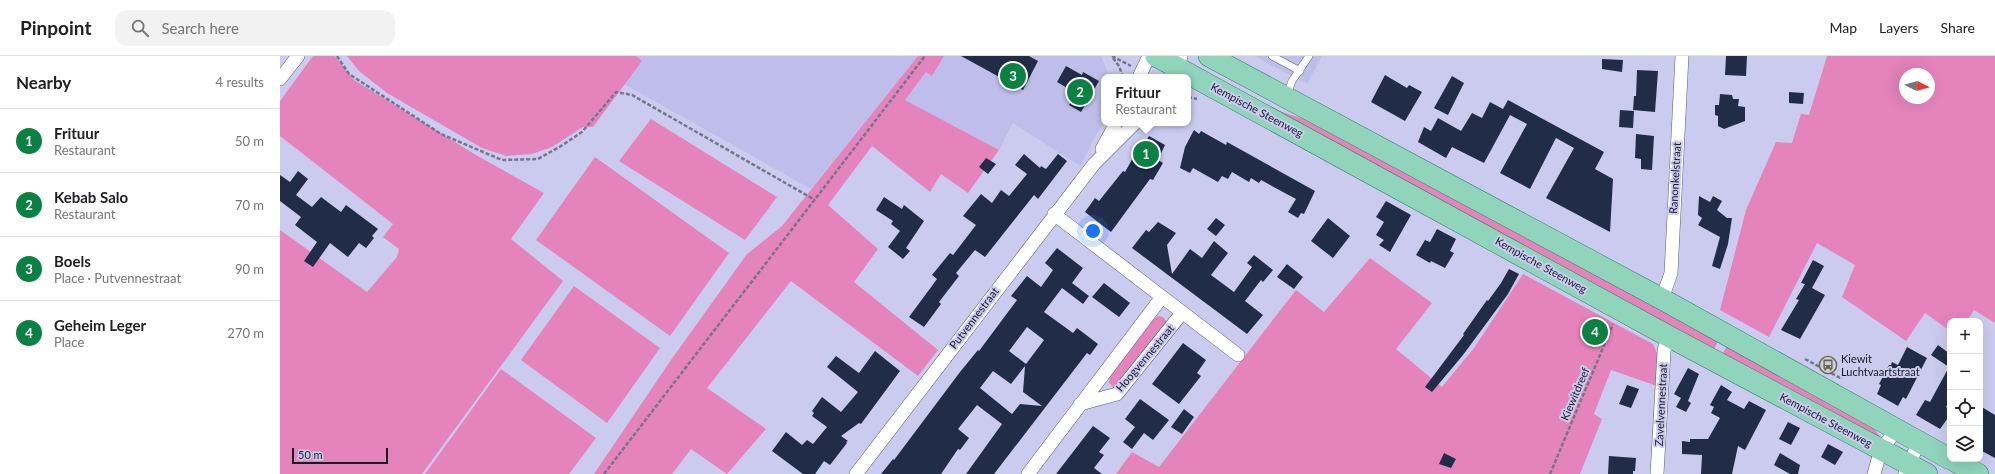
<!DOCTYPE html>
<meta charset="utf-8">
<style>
body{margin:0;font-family:Lato,sans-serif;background:#f2f2f2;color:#202124}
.controls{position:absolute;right:12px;bottom:12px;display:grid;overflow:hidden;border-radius:8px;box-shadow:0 4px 16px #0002}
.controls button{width:36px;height:36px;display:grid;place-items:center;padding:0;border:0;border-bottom:1px solid #e0e0e0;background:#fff;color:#202124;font:20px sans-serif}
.compass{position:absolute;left:1619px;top:12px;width:36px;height:36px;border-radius:50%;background:#fff;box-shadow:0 4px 16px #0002;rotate:95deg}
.scale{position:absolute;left:12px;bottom:10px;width:96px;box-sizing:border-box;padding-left:4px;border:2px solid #191926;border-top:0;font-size:11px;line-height:14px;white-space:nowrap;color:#191926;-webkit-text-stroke:3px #cbcbf0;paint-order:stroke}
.you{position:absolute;left:813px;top:175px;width:14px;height:14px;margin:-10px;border:3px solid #fff;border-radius:50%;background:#1a73e8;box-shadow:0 0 0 6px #1a73e833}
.badge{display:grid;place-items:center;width:26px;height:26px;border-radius:50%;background:#0b8043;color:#fff;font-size:13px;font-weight:700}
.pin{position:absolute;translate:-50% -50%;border:2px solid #fff;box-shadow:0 1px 4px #0006}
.popup{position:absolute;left:821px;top:18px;width:90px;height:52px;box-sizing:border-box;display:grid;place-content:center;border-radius:8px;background:#fff;filter:drop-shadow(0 1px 3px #0005);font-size:13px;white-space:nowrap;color:#757577}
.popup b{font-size:15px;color:#202124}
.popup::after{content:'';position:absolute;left:50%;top:100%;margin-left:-8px;border:8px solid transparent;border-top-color:#fff}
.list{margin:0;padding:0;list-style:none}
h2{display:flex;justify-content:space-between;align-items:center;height:52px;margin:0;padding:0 16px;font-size:17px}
h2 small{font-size:13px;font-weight:400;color:#757577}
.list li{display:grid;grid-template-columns:26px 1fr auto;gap:12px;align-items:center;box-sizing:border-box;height:64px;padding:0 16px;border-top:1px solid #e0e0e0}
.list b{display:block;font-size:15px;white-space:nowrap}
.list p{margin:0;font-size:13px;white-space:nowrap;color:#757577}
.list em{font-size:13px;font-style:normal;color:#757577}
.icon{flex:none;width:22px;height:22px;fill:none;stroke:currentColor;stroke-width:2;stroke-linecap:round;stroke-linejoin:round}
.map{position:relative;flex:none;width:1715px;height:418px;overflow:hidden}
header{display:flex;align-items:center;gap:24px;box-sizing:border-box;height:56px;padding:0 20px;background:#fff;border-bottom:1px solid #e0e0e0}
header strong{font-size:19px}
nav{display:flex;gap:22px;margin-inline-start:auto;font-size:14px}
.search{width:280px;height:36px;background:#f2f2f2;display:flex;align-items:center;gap:10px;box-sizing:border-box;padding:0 14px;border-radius:12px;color:#757577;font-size:15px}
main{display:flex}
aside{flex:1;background:#fff}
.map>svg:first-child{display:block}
</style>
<header>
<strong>Pinpoint</strong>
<div class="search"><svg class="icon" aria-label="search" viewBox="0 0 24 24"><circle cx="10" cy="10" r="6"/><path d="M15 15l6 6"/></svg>Search here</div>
<nav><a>Map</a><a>Layers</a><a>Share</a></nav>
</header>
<main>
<aside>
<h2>Nearby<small>4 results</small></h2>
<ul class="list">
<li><span class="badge">1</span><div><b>Frituur</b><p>Restaurant</p></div><em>50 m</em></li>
<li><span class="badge">2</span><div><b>Kebab Salo</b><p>Restaurant</p></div><em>70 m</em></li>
<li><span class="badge">3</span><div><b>Boels</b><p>Place · Putvennestraat</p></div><em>90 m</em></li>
<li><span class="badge">4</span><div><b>Geheim Leger</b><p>Place</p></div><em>270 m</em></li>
</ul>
</aside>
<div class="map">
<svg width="1715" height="418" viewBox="0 0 1715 418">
<rect width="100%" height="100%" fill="#cbcbf0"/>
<path fill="#bfbeea" d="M356,0H638L531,133L344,28L362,5Z
M664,0H821L830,21H824V64L800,110L733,67L719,94L625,44L646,16L652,20Z
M974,0H1042L1027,28Z"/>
<path fill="#e583bc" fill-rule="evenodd" d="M33,0H55L74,24L196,99L264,137L231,183L283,225L142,418H0V174L87,236L117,201L119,193L103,181L113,168L0,80V45Z
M67,0H356L362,5L313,71H303L272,91L252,98L226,100L202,92L107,37L79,15Z
M638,0H664L652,20L646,16L625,44L719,94L688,137L661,118L650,136L592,90L548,149L598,193L574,226L658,294L638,320L511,225L427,332L486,373L447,418L411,393L392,418H314L391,304L467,198L502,170Z
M1547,0H1715V267L1694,254L1687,265H1670V275L1645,257L1626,285L1562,241L1575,209L1537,187L1489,281L1440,254L1466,154L1496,86L1512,87L1521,58L1529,59ZM1625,18H1649V42H1625Z
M986,48L999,55L1030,65L1439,284L1433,295L984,51Z
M371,63L497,141L465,184L339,105Z
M315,101L449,197L390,280L256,184Z
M1090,202L1152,247L1116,293L1162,331L1194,292L1243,218L1373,288L1377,297V330L1331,314L1314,358L1322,363L1300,418H836L852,396L879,411L1016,234L1044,256Z
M294,230L380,292L327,367L241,304Z
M878,260L883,261L887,266L834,332L829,327L830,320L874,263Z
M1447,289L1593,371L1601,382L1442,300Z
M221,313L316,382L289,418H145Z"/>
<path fill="#212d48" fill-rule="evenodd" d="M681,0H749L758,5L743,34Z
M1446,0H1467L1466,20L1445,19Z
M1322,3L1343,4L1342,16L1322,13Z
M786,10L802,19L803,16L819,25L801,56L789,49L793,44L785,39L789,33L777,26Z
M1357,14L1378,15L1375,56L1353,54L1354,40H1356Z
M1105,19L1127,32L1129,29L1142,36L1125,65L1091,46Z
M1172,20L1184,27L1168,59L1154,52Z
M1509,36L1524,37L1523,48L1509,47Z
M1440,38L1452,39L1453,43H1459L1458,50L1465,51V65L1444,73L1438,70V60L1435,59V49H1439Z
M1228,44L1324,96L1315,113L1333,123L1330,176L1266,142L1294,92L1276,82L1250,133L1220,117L1247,68L1230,59L1204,107L1172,91L1166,102L1138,86L1144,71L1151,75L1158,62L1181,75L1192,57L1202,62L1210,46L1223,53Z
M1340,54L1354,55L1353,72L1339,71Z
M914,74L919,78L921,75L946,89L947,86L1035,135L1024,158L1021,157L1018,162L1008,156L1016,143L981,124L979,127L971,122L969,126L952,116L948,123L942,120L938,126L913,112L910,117L900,112L905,91Z
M1356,78L1374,80L1372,114L1361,113V103L1355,102Z
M869,80L885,89L878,104L883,107L873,124L870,123L831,176L805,156L815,142L819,145L843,115L845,116L859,91L862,93Z
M744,98L760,112L761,110L766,113L778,98L787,105L758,143L754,139L705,201L695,194L676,217L679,220L659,246L661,248L644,271L629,261L657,223L652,219L670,197L673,199L696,169L683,160L701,138L712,147L721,134L729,140L747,118L735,109Z
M706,102L716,108L708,118L699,111Z
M18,115L28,123L16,139L32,151L41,141L61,156L66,149L98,173L92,180L94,182L86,192L79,187L68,201L50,187L33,211L24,205L37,186L15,169L21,161L0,145V119L10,126Z
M1419,140L1430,146L1433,140L1442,145L1437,154L1447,162H1452L1448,188L1440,213L1432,210L1440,181L1418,169L1422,162L1418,159Z
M604,141L622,153L624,149L644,165L626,192L630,195L623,203L608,191L620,175L611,168L613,165L596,154Z
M1106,145L1131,159L1110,196L1099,189L1104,184L1096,179L1104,166L1096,161Z
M936,162L945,169L936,180L927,173Z
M1048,162L1070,180L1053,202L1031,185Z
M878,166L896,177L887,189L892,218L910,193L922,202L934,185L948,197L931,219L954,236L972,211L967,207L974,199L993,214L983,226L981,224L965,245L983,259L967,278L852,192L866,174L869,176Z
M1157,173L1176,183L1170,195L1174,197L1165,212L1151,205L1150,207L1136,199L1145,184L1150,186Z
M777,192L803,212L792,227L809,240L803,248L782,232L764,256L793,277L797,272L818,288L810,299L807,297L714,418H686L722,368L697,349L678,373L689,382L680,394L678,393L661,418H601L613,403L614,404L680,316L698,294L699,295L737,244L731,240L747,220L761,231L773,214L765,207ZM747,271L764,284L746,308L729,295ZM745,310L743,336L762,350L740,348L732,358L700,332L713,315L731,328Z
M1533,204L1544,210L1532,232L1545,239L1520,283L1501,274L1519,244L1516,243L1525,228L1521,227Z
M1007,208L1023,221L1014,233L997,221Z
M1229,213L1239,218L1228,238L1183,299L1152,336L1145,331L1184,279L1183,278L1207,244L1208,245L1221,227Z
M824,227L850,247L839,261L812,241Z
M903,287L926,304L917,317L921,320L899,348L872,328Z
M1658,289L1670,298V345L1666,351L1670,354V359L1660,373L1636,359L1645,344L1650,346L1669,311L1651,299Z
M1627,291L1647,302L1626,343L1623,341L1618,350L1597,338L1601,329L1599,328L1609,309H1611L1612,306L1618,309Z
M595,295L620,315L581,368L579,367L561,380L568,385L566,386L567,387L550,409L544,405L535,418H523L492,395L506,376L522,389L527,384L533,388L547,371L532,360L534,357L532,355L542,341L561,356L578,336L547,311L556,300L579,317Z
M1408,312L1419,318L1408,345L1411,347L1406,356L1396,351L1401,342L1394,338Z
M1347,329L1359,333L1351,352L1339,348Z
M1441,329L1452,336L1447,344L1464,353L1469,345L1486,354L1465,394L1458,390L1452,418H1421L1422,399L1402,398V385L1410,386V383H1428L1440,362L1431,357L1434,351L1430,349Z
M860,343L889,364L873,384L864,377L852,393L843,386L855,371L845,363Z
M1700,350L1715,359V402L1700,394Z
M904,353L914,361L902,378L891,371Z
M1508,366L1520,372L1511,389L1499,383Z
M813,370L830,382L819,396L824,399L814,412L822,418H776Z
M1548,388L1563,396L1555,409L1541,401Z
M1164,397L1176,403L1171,412L1159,408Z
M1500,397L1520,409L1518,418H1510L1494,409Z
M1329,400L1356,402L1355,415H1353V418H1328Z"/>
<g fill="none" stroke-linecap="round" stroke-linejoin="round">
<defs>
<path id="lane" d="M992,0L1020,15
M1007,39L1012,25L1029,0"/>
<path id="street" d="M859,21L869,0
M891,21L898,12L901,0
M0,23L18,0
M822,93L836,67
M774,158L958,299
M1382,243L1391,217L1402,0
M800,348L837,338L902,257
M576,418L814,108L855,67
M748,418L882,241
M1377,418L1384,295L1388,280
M1594,418L1601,393L1617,374
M1625,418L1630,409L1638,385"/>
<path id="primary" d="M876,0L1388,280L1647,418
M929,0L1382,243L1670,403
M1671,403L1698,418"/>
</defs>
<use href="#lane" stroke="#595979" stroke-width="8"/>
<use href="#street" stroke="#595979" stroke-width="14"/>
<use href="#primary" stroke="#368069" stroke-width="22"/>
<path stroke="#75758e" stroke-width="2.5" stroke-dasharray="4 2" stroke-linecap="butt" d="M57,0L69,18L161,78L222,104L258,103L281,90L302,76L336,36L352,39L535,144
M832,0L851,10
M833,2L839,10L843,21
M908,41L917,43
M1525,303L1562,323
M324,418L645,0
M1270,418L1333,268"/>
<use href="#lane" stroke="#fff" stroke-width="7"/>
<use href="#street" stroke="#fff" stroke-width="13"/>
<use href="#primary" stroke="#8fd4bb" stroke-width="21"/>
</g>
<defs>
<symbol id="bus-ring" viewBox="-11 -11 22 22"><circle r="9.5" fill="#cbcbf0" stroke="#6a6633" stroke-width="1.5"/><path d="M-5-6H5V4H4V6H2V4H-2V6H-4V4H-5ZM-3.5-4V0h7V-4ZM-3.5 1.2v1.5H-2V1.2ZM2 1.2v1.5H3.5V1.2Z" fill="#6a6633"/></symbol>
</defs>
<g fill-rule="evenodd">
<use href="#bus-ring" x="1538" y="299" width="20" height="20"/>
</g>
<g text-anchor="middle" stroke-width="4" stroke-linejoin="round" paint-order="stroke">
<g font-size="11" fill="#191926" stroke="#cbcbf0">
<text transform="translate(977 54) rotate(28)" y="4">Kempische Steenweg</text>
<text transform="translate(1395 122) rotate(-87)" y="4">Ranonkelstraat</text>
<text transform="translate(1261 209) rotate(29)" y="4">Kempische Steenweg</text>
<text transform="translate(694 262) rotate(-53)" y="4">Putvennestraat</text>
<text transform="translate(865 302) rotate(-50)" y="4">Hoogvennestraat</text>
<text transform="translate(1295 338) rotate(-67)" y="4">Kiewitdreef</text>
<text transform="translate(1381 349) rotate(-87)" y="4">Zavelvennestraat</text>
<text transform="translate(1546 364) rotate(28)" y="4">Kempische Steenweg</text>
</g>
<g font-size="11" fill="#191926" stroke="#cbcbf0" text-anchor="start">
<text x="1561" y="307">Kiewit<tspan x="1561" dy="13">Luchtvaartstraat</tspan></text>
</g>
</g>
</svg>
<div class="controls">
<button>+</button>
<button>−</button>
<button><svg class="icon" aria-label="locate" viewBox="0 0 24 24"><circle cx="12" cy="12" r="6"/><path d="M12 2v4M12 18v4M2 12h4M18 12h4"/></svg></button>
<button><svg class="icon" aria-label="layers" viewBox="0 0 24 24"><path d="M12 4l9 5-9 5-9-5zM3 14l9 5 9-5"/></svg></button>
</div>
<svg class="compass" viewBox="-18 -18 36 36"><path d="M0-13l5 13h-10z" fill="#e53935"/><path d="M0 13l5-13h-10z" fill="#757577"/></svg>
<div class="scale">50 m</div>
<div class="you"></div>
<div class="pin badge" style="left:866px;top:98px">1</div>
<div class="popup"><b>Frituur</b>Restaurant</div>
<div class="pin badge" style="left:800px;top:36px">2</div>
<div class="pin badge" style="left:733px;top:20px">3</div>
<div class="pin badge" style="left:1315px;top:276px">4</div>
</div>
</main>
